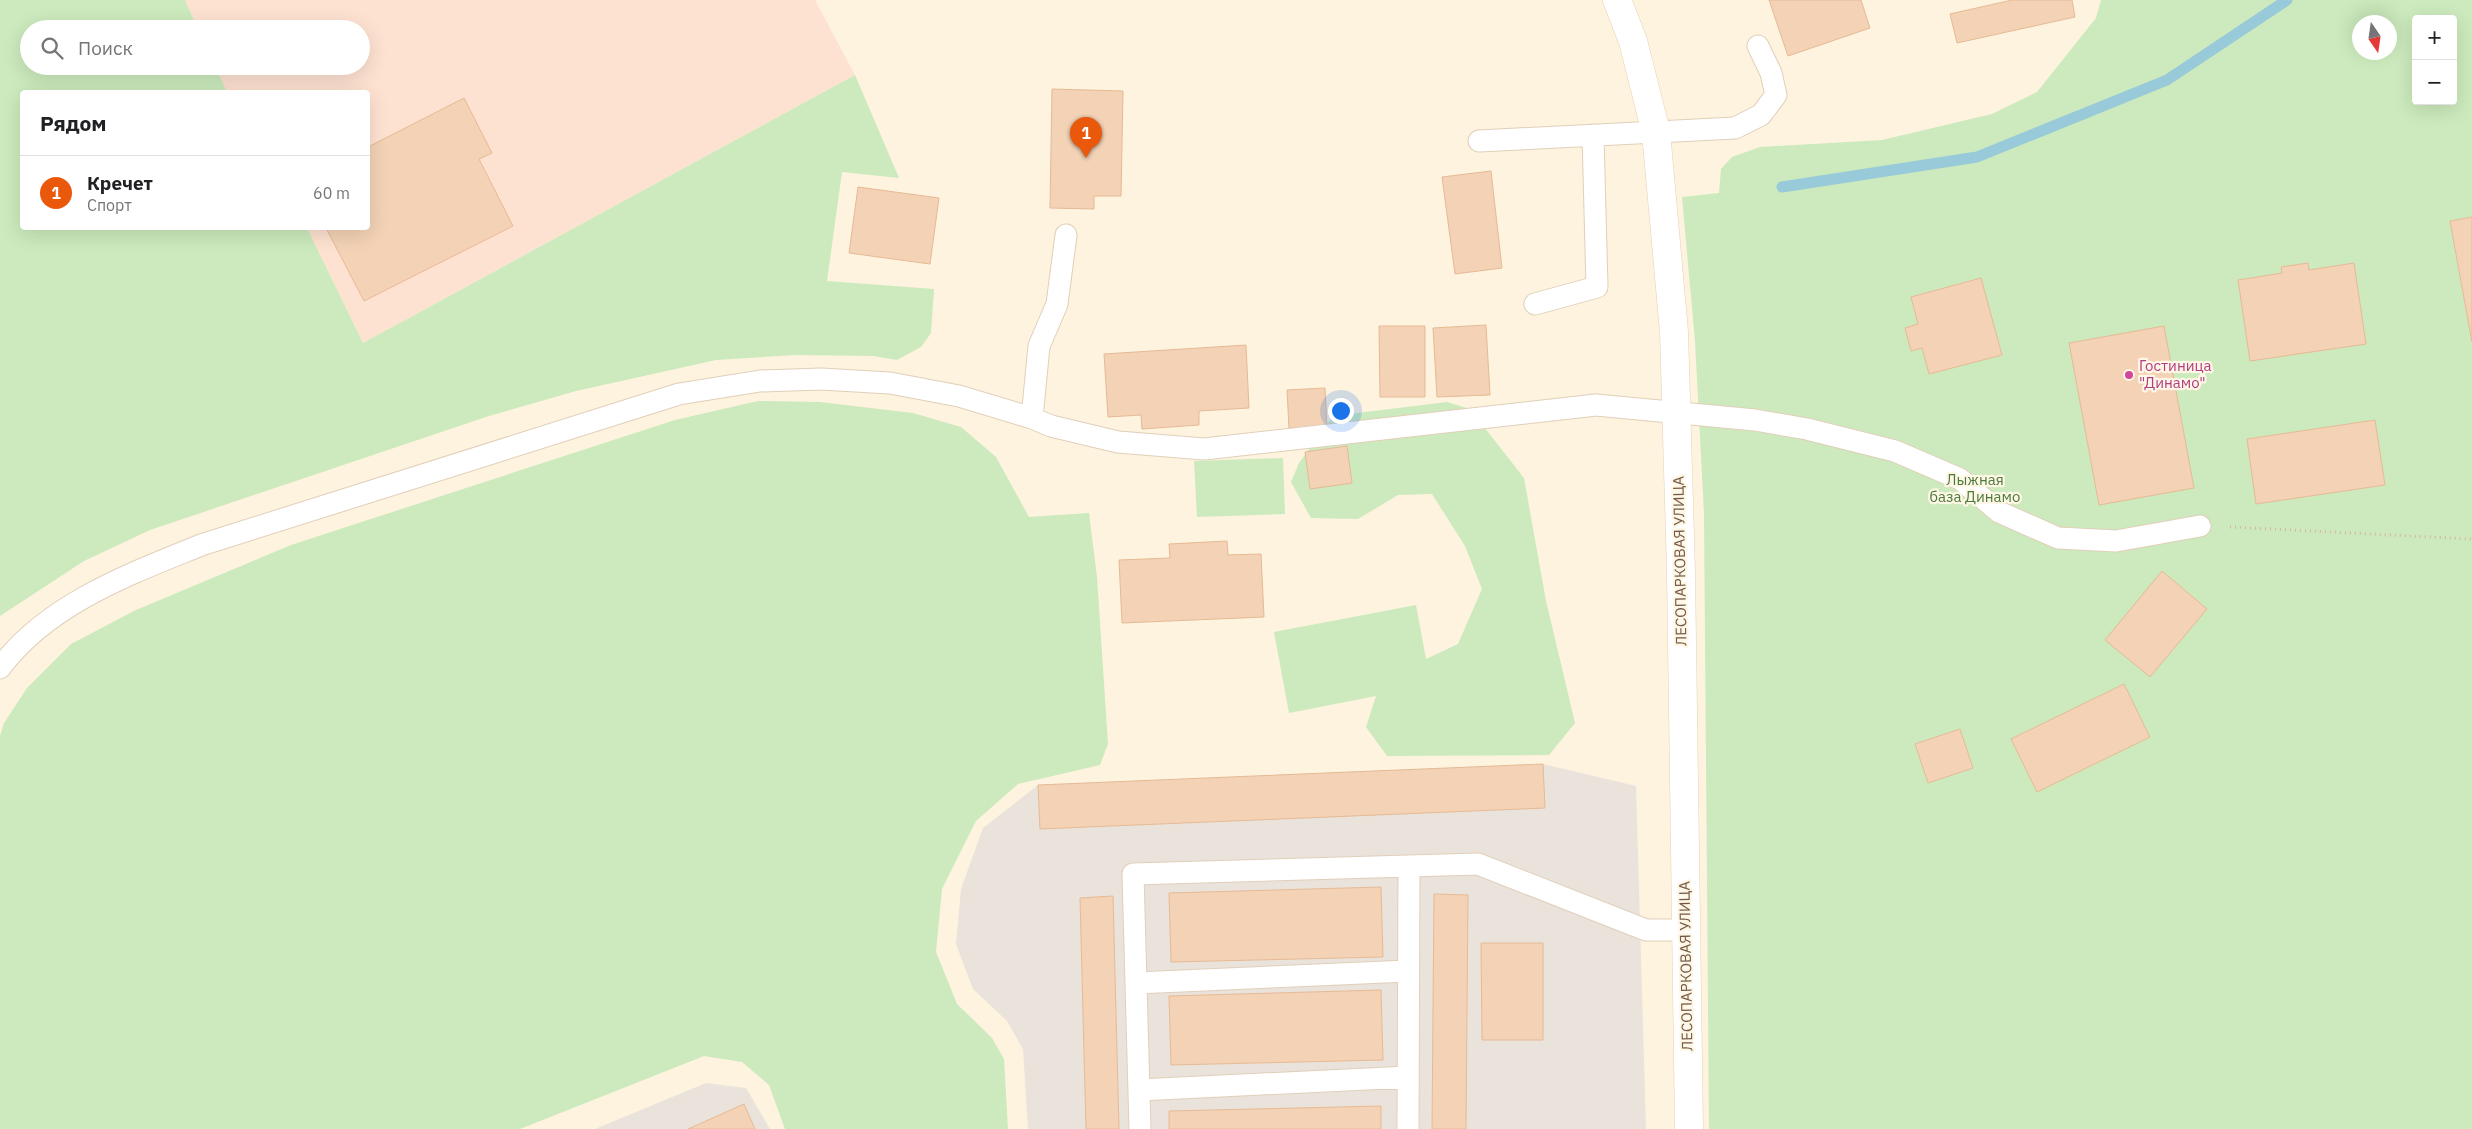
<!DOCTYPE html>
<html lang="ru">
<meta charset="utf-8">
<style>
body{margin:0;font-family:"IBM Plex Sans",sans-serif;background:#f2f2f2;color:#202124}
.controls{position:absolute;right:15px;top:15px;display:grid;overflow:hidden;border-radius:5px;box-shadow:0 5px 20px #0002}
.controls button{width:45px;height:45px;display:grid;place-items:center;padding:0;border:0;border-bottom:1px solid #e0e0e0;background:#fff;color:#202124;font:25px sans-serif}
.compass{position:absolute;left:2352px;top:15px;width:45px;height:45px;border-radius:50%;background:#fff;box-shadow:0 5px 20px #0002;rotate:167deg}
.you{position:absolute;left:1340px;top:410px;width:18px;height:18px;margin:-12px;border:4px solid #fff;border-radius:50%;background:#1a73e8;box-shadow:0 0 0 8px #1a73e833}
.badge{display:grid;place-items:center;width:32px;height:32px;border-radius:50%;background:#ea580c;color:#fff;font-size:16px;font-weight:700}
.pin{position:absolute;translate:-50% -41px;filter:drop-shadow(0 1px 2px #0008)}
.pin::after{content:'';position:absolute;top:26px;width:18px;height:15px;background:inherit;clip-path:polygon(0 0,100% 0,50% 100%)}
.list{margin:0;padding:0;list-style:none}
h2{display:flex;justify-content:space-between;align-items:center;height:65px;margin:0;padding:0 20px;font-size:21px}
h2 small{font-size:16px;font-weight:400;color:#757577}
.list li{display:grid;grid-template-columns:32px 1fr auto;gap:15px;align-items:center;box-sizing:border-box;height:75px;padding:0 20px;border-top:1px solid #e0e0e0}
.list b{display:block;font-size:19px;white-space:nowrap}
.list p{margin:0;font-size:16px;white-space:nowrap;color:#757577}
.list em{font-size:16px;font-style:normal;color:#757577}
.icon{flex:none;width:28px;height:28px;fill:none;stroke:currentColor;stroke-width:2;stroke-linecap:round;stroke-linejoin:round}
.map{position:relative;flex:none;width:2472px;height:1129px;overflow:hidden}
.search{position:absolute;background:#fff;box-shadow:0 5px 20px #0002;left:20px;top:20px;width:350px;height:55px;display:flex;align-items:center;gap:12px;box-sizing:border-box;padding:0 18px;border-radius:28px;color:#757577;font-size:19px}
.panel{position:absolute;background:#fff;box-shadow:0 5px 20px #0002;left:20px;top:90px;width:350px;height:140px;border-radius:5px}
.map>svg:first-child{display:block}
</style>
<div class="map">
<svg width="2472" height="1129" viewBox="0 0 2472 1129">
<rect width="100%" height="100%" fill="#fdf3de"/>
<path fill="#fee2d1" d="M185,0H815L855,75L363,343L307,228H368V92H227L215,66H361V29H198Z"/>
<path fill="#eae3db" d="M1543,764L1636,786L1646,1129H1028L1023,1049L1007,1021L973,989L956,944L961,889L983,828L1038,785Z
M706,1083L746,1088L770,1129H595Z"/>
<path fill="#cceabd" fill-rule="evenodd" d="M0,0H185L198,29H29V66H215L227,92H22V228H307L363,343L855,75L899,178L842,172L827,281L934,289L931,333L921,347L897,360L873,356L795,355L716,360L576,391L489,416L150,530L84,561L0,616Z
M2101,0H2472V1129H1709L1704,513L1695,341L1682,197L1719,193L1721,169L1732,157L1760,147L1882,140L1992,114L2037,92L2096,18ZM2416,19H2453V101H2416ZM2360,22H2390V52H2360Z
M758,401L820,402L913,413L961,427L996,457L1029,517L1089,513L1097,577L1108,744L1100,765L1018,784L976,821L942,889L936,952L957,1004L992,1038L1004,1059L1008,1129H785L769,1085L742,1062L704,1056L520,1129H0V736L4,723L27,688L71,644L136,610L291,545L675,420Z
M1447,402L1470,409L1524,478L1546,601L1575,723L1549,755L1387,756L1366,727L1376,696L1289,713L1274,632L1416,605L1426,659L1458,644L1482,589L1465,546L1432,494L1398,495L1358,519L1311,518L1291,482L1299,463L1333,416Z
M1283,458L1285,514L1197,517L1194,461Z"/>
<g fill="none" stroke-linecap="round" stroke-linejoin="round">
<path stroke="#98cad9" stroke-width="11" d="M1782,187L1977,157L2167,80L2287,0"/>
</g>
<path fill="#f3d2b5" stroke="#e6ba95" d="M1769,0H1861L1870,28L1788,56Z
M2012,0H2072L2075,17L1957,43L1950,14Z
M1052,89L1123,91L1121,196H1094V209L1050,208Z
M464,98L492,153L479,159L513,226L364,301L326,228H368V147Z
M1491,171L1502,268L1455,274L1442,177Z
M858,187L939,198L930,264L849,253Z
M2472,217V342L2450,221Z
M2308,263L2309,270L2354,263L2366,344L2250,361L2238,280L2282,273L2281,267Z
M1981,278L2002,355L1929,374L1922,348L1911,351L1905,328L1918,324L1911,297Z
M1486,325L1490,395L1437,397L1433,328Z
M1379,326H1425V397H1380Z
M2164,326L2194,488L2099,505L2069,343Z
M1246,345L1249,408L1199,411V425L1142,429L1141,415L1108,417L1104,354Z
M1325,388L1327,427L1289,428L1287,390Z
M2375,420L2385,485L2256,504L2247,439Z
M1347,446L1352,483L1310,489L1305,452Z
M1227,541L1228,555L1261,554L1264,617L1122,623L1119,560L1170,558L1169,544Z
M2162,571L2207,609L2150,677L2105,640Z
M2124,684L2150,737L2037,792L2011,739Z
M1960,729L1973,768L1928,783L1915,744Z
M1543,764L1545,808L1040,829L1038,785Z
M1381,887L1383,957L1171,962L1169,893Z
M1434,894L1468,895L1466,1129H1432Z
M1113,896L1119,1129H1086L1080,898Z
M1481,943H1543V1040H1482Z
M1381,990L1383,1060L1171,1065L1169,996Z
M744,1104L755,1129H688Z
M1381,1106V1129H1169V1111Z"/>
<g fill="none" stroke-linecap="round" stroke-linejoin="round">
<defs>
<path id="lane" d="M1479,141L1735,128L1761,115L1776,95L1771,73L1758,46
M1535,304L1597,287L1593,135
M1032,418L1039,346L1057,304L1066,235
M0,668C47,604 130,574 201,545L679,394L760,381L821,379L890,383L959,396L1032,418L1051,426L1118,442L1204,449L1596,405L1755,420L1807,429L1895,451L1960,479L1999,512L2058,538L2116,541L2200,526
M1136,983L1408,971
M1139,1090L1408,1077
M1140,1129L1133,874L1478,864L1646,930H1685
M1408,1129L1409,866"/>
<path id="secondary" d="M1617,0L1633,41L1656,132L1674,332L1681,572L1689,1129"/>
</defs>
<use href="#lane" stroke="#e1cfba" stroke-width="23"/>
<use href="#secondary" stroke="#e6d1b8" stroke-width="29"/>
<path stroke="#d8b699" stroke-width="3" stroke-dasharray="1 4" stroke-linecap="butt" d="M2230,527L2472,539"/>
<use href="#lane" stroke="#fff" stroke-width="21"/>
<use href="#secondary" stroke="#fff" stroke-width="28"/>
</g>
<circle fill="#d1479c" stroke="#fff7e5" stroke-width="2" cx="2129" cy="375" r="5"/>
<g text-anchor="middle" stroke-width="4.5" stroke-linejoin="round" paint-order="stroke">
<g font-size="15" fill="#b23c85" stroke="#fff7e5" text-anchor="start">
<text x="2139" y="371">Гостиница<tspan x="2139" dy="17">"Динамо"</tspan></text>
</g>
<g font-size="15" fill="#4b7a3d" stroke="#fff7e5">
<text x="1975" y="485">Лыжная<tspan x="1975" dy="17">база Динамо</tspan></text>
</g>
<g font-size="15" fill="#735946" stroke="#fff7e5">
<text transform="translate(1680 561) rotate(-91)" y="5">ЛЕСОПАРКОВАЯ УЛИЦА</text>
<text transform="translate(1686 966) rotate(-91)" y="5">ЛЕСОПАРКОВАЯ УЛИЦА</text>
</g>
</g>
</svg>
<div class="controls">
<button>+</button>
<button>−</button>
</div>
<svg class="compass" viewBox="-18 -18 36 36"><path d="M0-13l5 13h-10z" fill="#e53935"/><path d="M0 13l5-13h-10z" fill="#757577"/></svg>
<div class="you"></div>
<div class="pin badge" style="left:1086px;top:158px">1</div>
<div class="search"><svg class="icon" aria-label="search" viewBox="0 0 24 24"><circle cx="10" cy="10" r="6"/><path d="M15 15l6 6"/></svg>Поиск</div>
<section class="panel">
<h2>Рядом<small></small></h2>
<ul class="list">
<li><span class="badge">1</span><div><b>Кречет</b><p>Спорт</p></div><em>60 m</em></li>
</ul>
</section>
</div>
